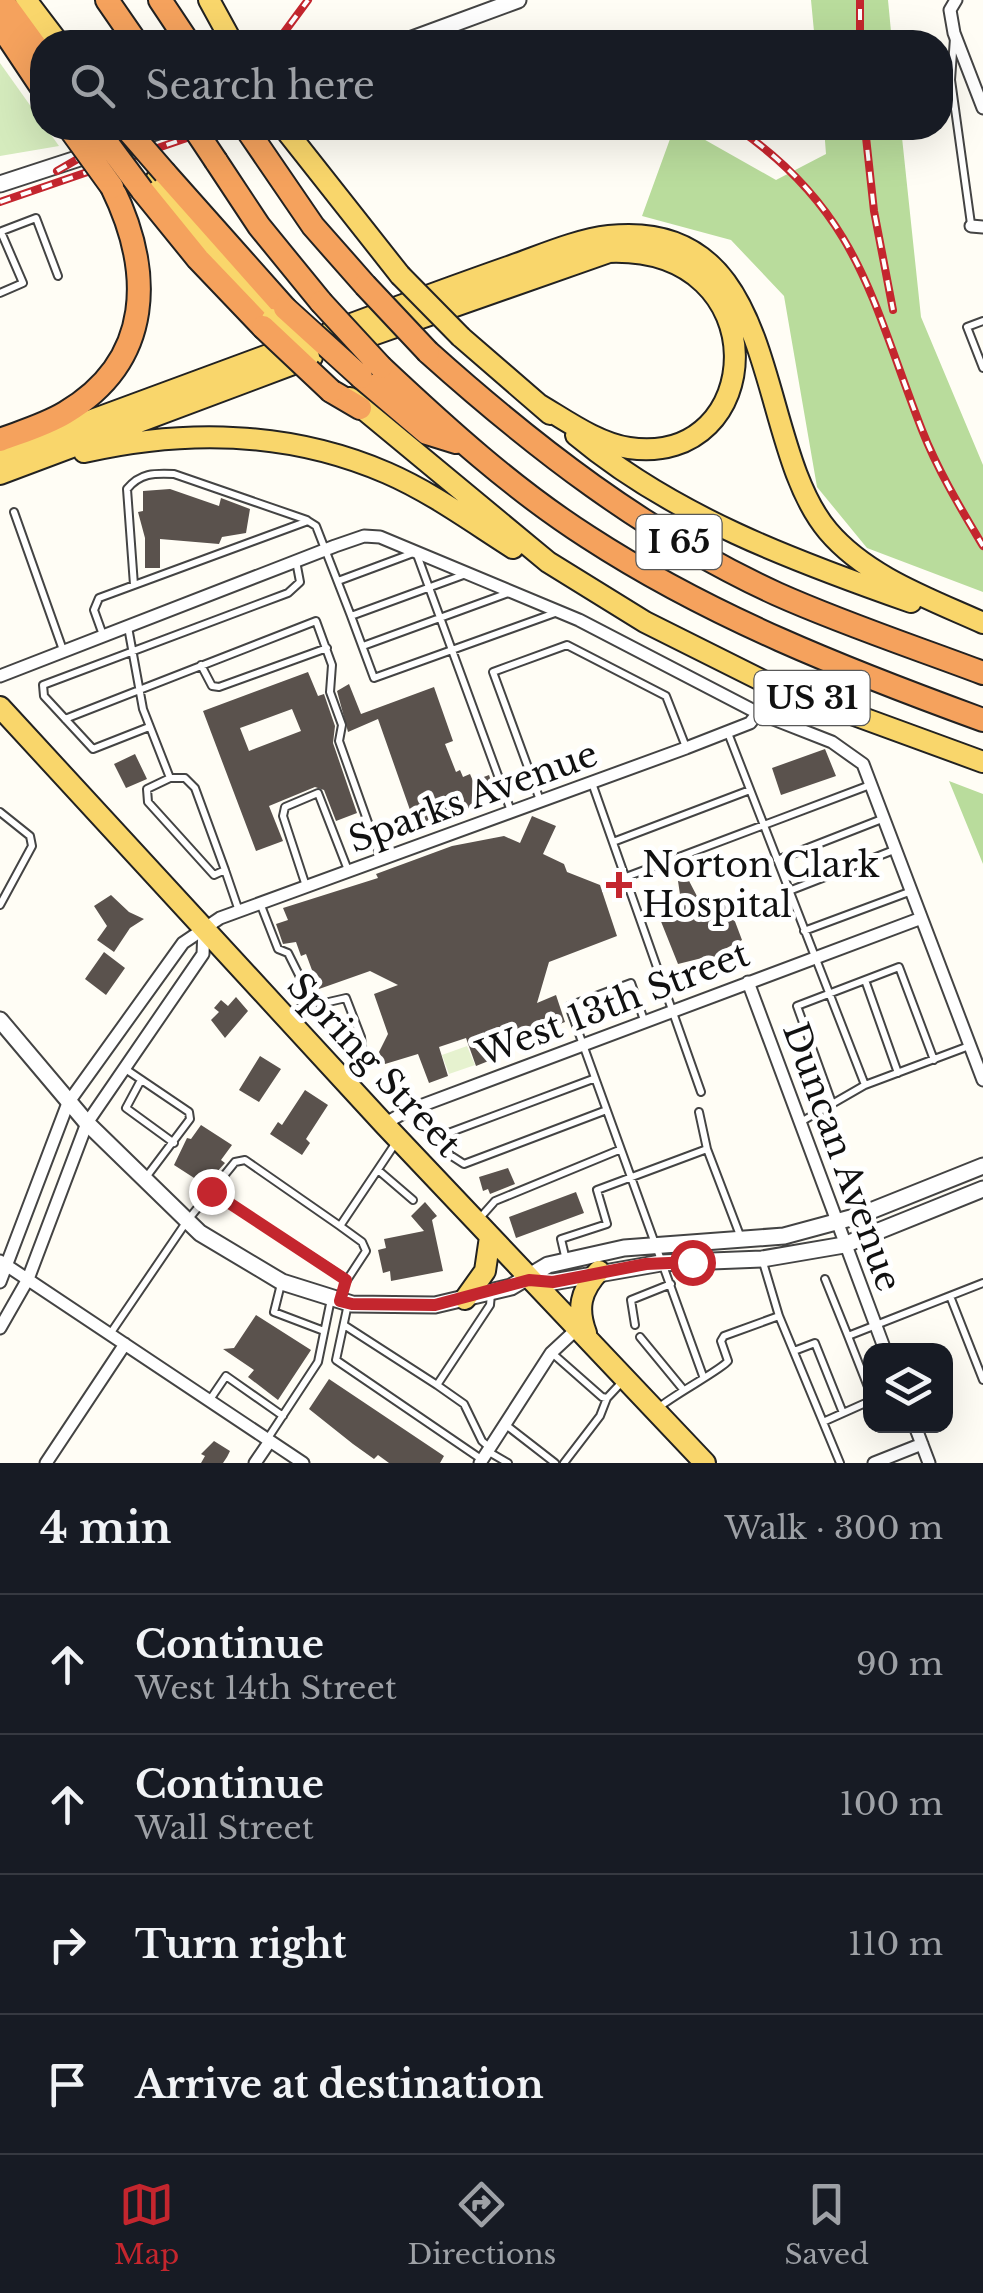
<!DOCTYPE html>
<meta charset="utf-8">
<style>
body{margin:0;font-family:"Libre Baskerville",serif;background:#20242c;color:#f1f3f6}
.controls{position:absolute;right:30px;bottom:30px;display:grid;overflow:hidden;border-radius:20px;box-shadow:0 10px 40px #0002}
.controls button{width:90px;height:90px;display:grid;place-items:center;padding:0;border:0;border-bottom:2px solid #363941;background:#171b24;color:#f1f3f6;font:50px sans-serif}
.stop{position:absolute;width:30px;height:30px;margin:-22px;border:8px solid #c4262e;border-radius:50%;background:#fff}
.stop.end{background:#c4262e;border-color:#fff;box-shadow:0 2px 10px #0008}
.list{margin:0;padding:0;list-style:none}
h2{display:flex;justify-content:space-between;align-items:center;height:130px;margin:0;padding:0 40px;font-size:42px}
h2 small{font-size:32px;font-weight:400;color:#9ea1a6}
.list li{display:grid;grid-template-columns:65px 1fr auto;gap:30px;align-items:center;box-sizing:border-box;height:140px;padding:0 40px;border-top:2px solid #363941}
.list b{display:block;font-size:38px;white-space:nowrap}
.list p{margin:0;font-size:32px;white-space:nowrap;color:#9ea1a6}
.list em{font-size:32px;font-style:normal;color:#9ea1a6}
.icon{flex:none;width:55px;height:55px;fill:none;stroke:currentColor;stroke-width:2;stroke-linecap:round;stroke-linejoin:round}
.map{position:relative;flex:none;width:983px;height:1463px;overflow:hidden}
.search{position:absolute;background:#171b24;box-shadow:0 10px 40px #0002;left:30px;right:30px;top:30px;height:110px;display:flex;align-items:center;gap:25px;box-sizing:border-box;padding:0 35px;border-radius:40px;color:#9ea1a6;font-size:38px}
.sheet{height:690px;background:#171b24}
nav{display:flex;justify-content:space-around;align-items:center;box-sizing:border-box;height:140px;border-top:2px solid #363941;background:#171b24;font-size:28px;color:#9ea1a6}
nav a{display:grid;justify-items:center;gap:5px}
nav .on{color:#c4262e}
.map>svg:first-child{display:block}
</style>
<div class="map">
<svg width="983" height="1463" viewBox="0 0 983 1463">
<rect width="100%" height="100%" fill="#fffdf5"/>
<path fill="#d5ebbd" d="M0,63L59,146L0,156Z"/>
<path fill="#b9dc9c" d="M811,0H888L892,42H815Z
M674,128H684L776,180L826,154L824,128H901L921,317L983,465V592L867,548L817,487L784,296L731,240L642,216Z
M949,781L983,794V864Z"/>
<path fill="#e6f2cf" d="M467,1046L475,1065L449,1074L442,1055Z"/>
<path fill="#5a524d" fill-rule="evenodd" d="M170,489L219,506L221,498L250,509L246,533L222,537L219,544L160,539V568H145V538L138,512L143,511V491Z
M308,672L318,696L324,694L335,726L333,743L357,813L336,821L324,790L315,787L269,806L283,841L256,851L203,711ZM292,709L301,731L249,751L240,728Z
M349,684L361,714L434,687L453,741L445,744L456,772L460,770L463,777L470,774L473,781L489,775L493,787L477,793L480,800L469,808L416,827L378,719L348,732L337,691Z
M825,749L836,776L781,795L772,768Z
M135,754L147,779L126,788L114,764Z
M532,816L556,826L543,854L564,864L567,872L600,885L617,936L549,962L537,1003L556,995L565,1022L513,1042L514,1046L494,1053L496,1058L476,1066L466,1038L439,1047L448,1076L429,1083L418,1054L385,1064L379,1052L388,1034L374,994L398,985L370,971L319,989L306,954L301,956L296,942L283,944L276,924L288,920L283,908L378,878L376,874L452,846L504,836L520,843Z
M687,877L700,902L725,895L742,940L719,952L722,960L711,968L705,967L702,958L678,964L660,919L682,908L678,881Z
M111,895L129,912L144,919L130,928L114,952L97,940L107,926L94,906Z
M104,952L125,968L106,995L85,979Z
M236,997L248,1011L225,1038L211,1020L219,1012L214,1008L221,1000L228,1006Z
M260,1056L281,1069L259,1102L239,1090Z
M305,1090L328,1105L306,1139L310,1143L302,1155L270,1134L278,1122L282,1125Z
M201,1125L232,1145L221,1160L225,1163L205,1185L174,1165L187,1138L191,1139Z
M508,1168L515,1184L490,1194L488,1189L483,1191L479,1177Z
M576,1192L584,1213L516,1238L509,1217Z
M425,1202L437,1216L432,1220L443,1271L391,1281L390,1271L383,1273L378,1250L386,1248L384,1239L424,1231L411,1216Z
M256,1315L311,1350L278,1400L248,1377L254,1370L223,1349L234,1348Z
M329,1379L444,1456L440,1463H389L378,1455L374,1459L353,1444L309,1409Z
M214,1441L230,1451L227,1457L223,1463H201L205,1456L201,1454Z"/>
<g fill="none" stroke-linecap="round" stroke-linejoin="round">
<defs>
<path id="service" d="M954,38L951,80L971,224
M2,231L36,218L58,276
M0,293L23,283L1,232
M983,321L967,327L983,368
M14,512L63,650
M338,581L416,552L511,811
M134,585L127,489C140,473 154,473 174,474L307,520
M351,616L374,678L555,613
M128,627L143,709L170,778L147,789L148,802L214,875L225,870L239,911
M103,635L94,610L99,598L308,521L316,526L351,616L466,574
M363,646L511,592
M201,665L212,686L219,687L327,648
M65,719L316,621L332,665L330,692L342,725L339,741L381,859
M149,727L93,749L44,696L43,685L288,593L300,582L296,561
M728,733L865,1085
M170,778H185L195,788L225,870
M592,783L701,1092
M540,800L493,672L567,645L666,696L686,747
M0,812L30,836L32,846L0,905
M613,842L750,790
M777,860L882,819
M626,877L870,785
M306,886L283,816L285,807L318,793L348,870
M789,891L894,850
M260,903L278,949L288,953L307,991L320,1004L346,998L361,1037L363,1054L344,1077
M804,931L909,892
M865,980L898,1073
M290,1016L312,998
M644,1020L631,983L569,1006L703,1376
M124,1068L189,1112L190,1119L147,1176
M593,1079L443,1135L450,1155L464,1164L604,1111
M141,1080L126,1108L174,1143
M832,1103L797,1006L899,967L934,1060
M699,1112L707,1149
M799,1123L865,1085L969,1046
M378,1170L413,1200
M211,1191L347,1280L366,1251L362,1242L340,1226
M479,1219L495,1201L619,1150
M762,1259L779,1316L840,1463
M566,1260L561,1239L607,1224L597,1190L707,1149L741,1238
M825,1279L848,1336
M281,1284L274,1312L324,1331
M950,1296L983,1380
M348,1304L336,1360L481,1459
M344,1325L437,1385L490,1305L491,1294
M635,1325L631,1300L671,1284
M110,1334L187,1221L235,1162L245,1160L340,1226L397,1141
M640,1337L682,1388
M794,1351L815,1343L843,1413
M552,1353L602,1397L607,1398L621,1383
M437,1385L464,1404L482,1441L489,1447
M870,1392L848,1336L983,1283
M209,1401L226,1376L283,1416
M657,1409C673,1395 721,1370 728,1361L721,1341L724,1336L779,1316
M823,1422L870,1401
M506,1425L555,1463
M268,1438L318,1362L331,1299
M489,1452L508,1463
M564,1463L600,1416L607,1398"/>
<path id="minor" d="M956,0L950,10L954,33L983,108
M971,226L983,227
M0,676L335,546L364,536L380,537L579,620L758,713L832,742L863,764L983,1080
M748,982L885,1350
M384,1124L407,1111L919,919
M0,1261L303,1463
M0,1282L68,1103L183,943L220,918L686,748L750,723L758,713
M0,1328L28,1279L87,1123L203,954L204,929
M915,1426L929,1463
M46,1463L125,1344
M255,1463L270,1441
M480,1463L551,1353L579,1327
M874,1463L922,1444"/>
<path id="tertiary" d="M404,42L518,0
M129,141L167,128
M0,184L98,152
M0,1020L87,1123L200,1233L282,1282L352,1304L435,1305L511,1287L548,1265L624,1248L784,1236L858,1216L983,1166
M529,1280L553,1282L661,1263L762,1259L844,1245L983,1189"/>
<path id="primary" d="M26,0L58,42
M209,0L232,42
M284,128L400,275
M156,180L272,319
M330,332C389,310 448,288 508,267C540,256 575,240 609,236C785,217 752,441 828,531C867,577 930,599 983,623
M461,337L550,414
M344,345L609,252C780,246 767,468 629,448C597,443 567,421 540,405
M350,398L548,562L645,622L767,683L983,762
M576,435C673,516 794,561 911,602
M84,452C185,429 290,431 387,473C431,492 472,522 513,548
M0,454L298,344
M0,474L312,357
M0,707L384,1124L705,1463
M465,1299L485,1271L490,1237
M586,1333C577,1309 580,1291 599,1271"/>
<path id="motorway" d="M2,0L42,55
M107,0L136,42
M160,0L188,42
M0,25L42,88
M246,128L313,226L365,285
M216,161L259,226L321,302
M165,173L285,308
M142,190L198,259L263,327
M428,352C534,447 646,534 777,594C844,624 914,647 983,673
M381,367C446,428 513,489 588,537C711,617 846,670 983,720
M361,377L427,433L456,442
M331,391L360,408
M0,440C21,432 45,425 65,413C154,360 153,271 112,187"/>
</defs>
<use href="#service" stroke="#444" stroke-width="10"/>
<use href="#minor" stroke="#444" stroke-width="15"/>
<use href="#tertiary" stroke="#444" stroke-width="19"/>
<use href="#primary" stroke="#222" stroke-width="24"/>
<use href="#motorway" stroke="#222" stroke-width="26"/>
<use href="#service" stroke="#fff" stroke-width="6"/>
<use href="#minor" stroke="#fff" stroke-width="11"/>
<use href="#tertiary" stroke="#fff" stroke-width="15"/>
<use href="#primary" stroke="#f9d66b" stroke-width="20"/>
<use href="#motorway" stroke="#f5a25d" stroke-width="22"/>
<defs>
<path id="rail" d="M277,42L308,0
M860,42V0
M737,128C859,212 872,302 922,430C938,471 961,509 983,546
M865,128L874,211L893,310
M57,171L131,128
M0,202L216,128"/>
</defs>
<use href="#rail" stroke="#c4262e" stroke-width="8"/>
<use href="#rail" stroke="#fff" stroke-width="4" stroke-dasharray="11" stroke-linecap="butt"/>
<defs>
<path id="primary-bridge" d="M400,275L461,337
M272,319L309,356"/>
<path id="motorway-bridge" d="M96,128L142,190
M126,128L165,173
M194,128L216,161
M70,129L112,187
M365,285L428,352
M321,302L381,367
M285,308L361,377
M263,327L331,391"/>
</defs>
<use href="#primary-bridge" stroke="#222" stroke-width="24" stroke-linecap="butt"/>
<use href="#motorway-bridge" stroke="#222" stroke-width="26" stroke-linecap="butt"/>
<use href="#primary-bridge" stroke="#f9d66b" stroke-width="20"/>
<use href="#motorway-bridge" stroke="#f5a25d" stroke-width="22"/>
</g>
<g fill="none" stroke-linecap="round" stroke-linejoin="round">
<path stroke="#c4262e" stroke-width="12" d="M211,1191L346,1280L340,1301L352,1304L435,1305L529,1280L553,1282L646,1264L692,1262"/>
</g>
<path fill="#c4262e" stroke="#fff" stroke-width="4" d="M614 870h10v10h10v10h-10v10h-10v-10h-10v-10h10z"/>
<g text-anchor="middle" stroke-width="10" stroke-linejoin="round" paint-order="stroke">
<g fill="#fff" stroke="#585858" stroke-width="2.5">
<rect x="636.5" y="515" width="85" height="54" rx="8"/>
<rect x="754.5" y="671" width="115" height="54" rx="8"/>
</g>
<g font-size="32" font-weight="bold" fill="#111">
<text x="679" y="553">I 65</text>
<text x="812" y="709">US 31</text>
</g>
<g font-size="35" fill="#111" stroke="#fff">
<text transform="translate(473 797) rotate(-20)" y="12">Sparks Avenue</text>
<text transform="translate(613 1004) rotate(-21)" y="12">West 13th Street</text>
<text transform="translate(374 1065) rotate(47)" y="12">Spring Street</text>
<text transform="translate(842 1157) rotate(70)" y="12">Duncan Avenue</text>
</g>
<g font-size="35" fill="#111" stroke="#fff" text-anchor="start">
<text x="642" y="877">Norton Clark<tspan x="642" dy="40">Hospital</tspan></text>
</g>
</g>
</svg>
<div class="controls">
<button><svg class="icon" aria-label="layers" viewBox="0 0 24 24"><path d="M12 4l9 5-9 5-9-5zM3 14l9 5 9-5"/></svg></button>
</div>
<div class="stop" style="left:692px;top:1262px"></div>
<div class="stop end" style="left:211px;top:1191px"></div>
<div class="search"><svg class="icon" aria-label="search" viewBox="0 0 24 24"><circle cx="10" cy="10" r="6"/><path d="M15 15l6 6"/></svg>Search here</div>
</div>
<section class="sheet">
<h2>4 min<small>Walk · 300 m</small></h2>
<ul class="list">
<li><svg class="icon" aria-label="ahead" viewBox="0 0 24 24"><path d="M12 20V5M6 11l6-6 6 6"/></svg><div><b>Continue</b><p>West 14th Street</p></div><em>90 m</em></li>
<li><svg class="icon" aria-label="ahead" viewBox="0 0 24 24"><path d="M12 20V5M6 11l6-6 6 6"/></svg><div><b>Continue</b><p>Wall Street</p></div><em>100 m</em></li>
<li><svg class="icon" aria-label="right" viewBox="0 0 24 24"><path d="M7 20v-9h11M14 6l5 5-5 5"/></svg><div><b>Turn right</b></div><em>110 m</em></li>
<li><svg class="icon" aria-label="arrive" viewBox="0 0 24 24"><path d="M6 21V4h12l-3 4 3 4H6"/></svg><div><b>Arrive at destination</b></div></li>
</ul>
</section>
<nav>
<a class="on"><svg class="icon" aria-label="map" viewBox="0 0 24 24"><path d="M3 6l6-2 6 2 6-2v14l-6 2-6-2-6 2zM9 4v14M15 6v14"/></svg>Map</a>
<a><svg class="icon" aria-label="directions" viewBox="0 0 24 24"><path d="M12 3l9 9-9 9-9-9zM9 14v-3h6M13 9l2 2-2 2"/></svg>Directions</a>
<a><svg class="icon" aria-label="saved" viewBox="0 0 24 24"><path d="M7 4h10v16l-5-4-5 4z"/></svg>Saved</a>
</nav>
